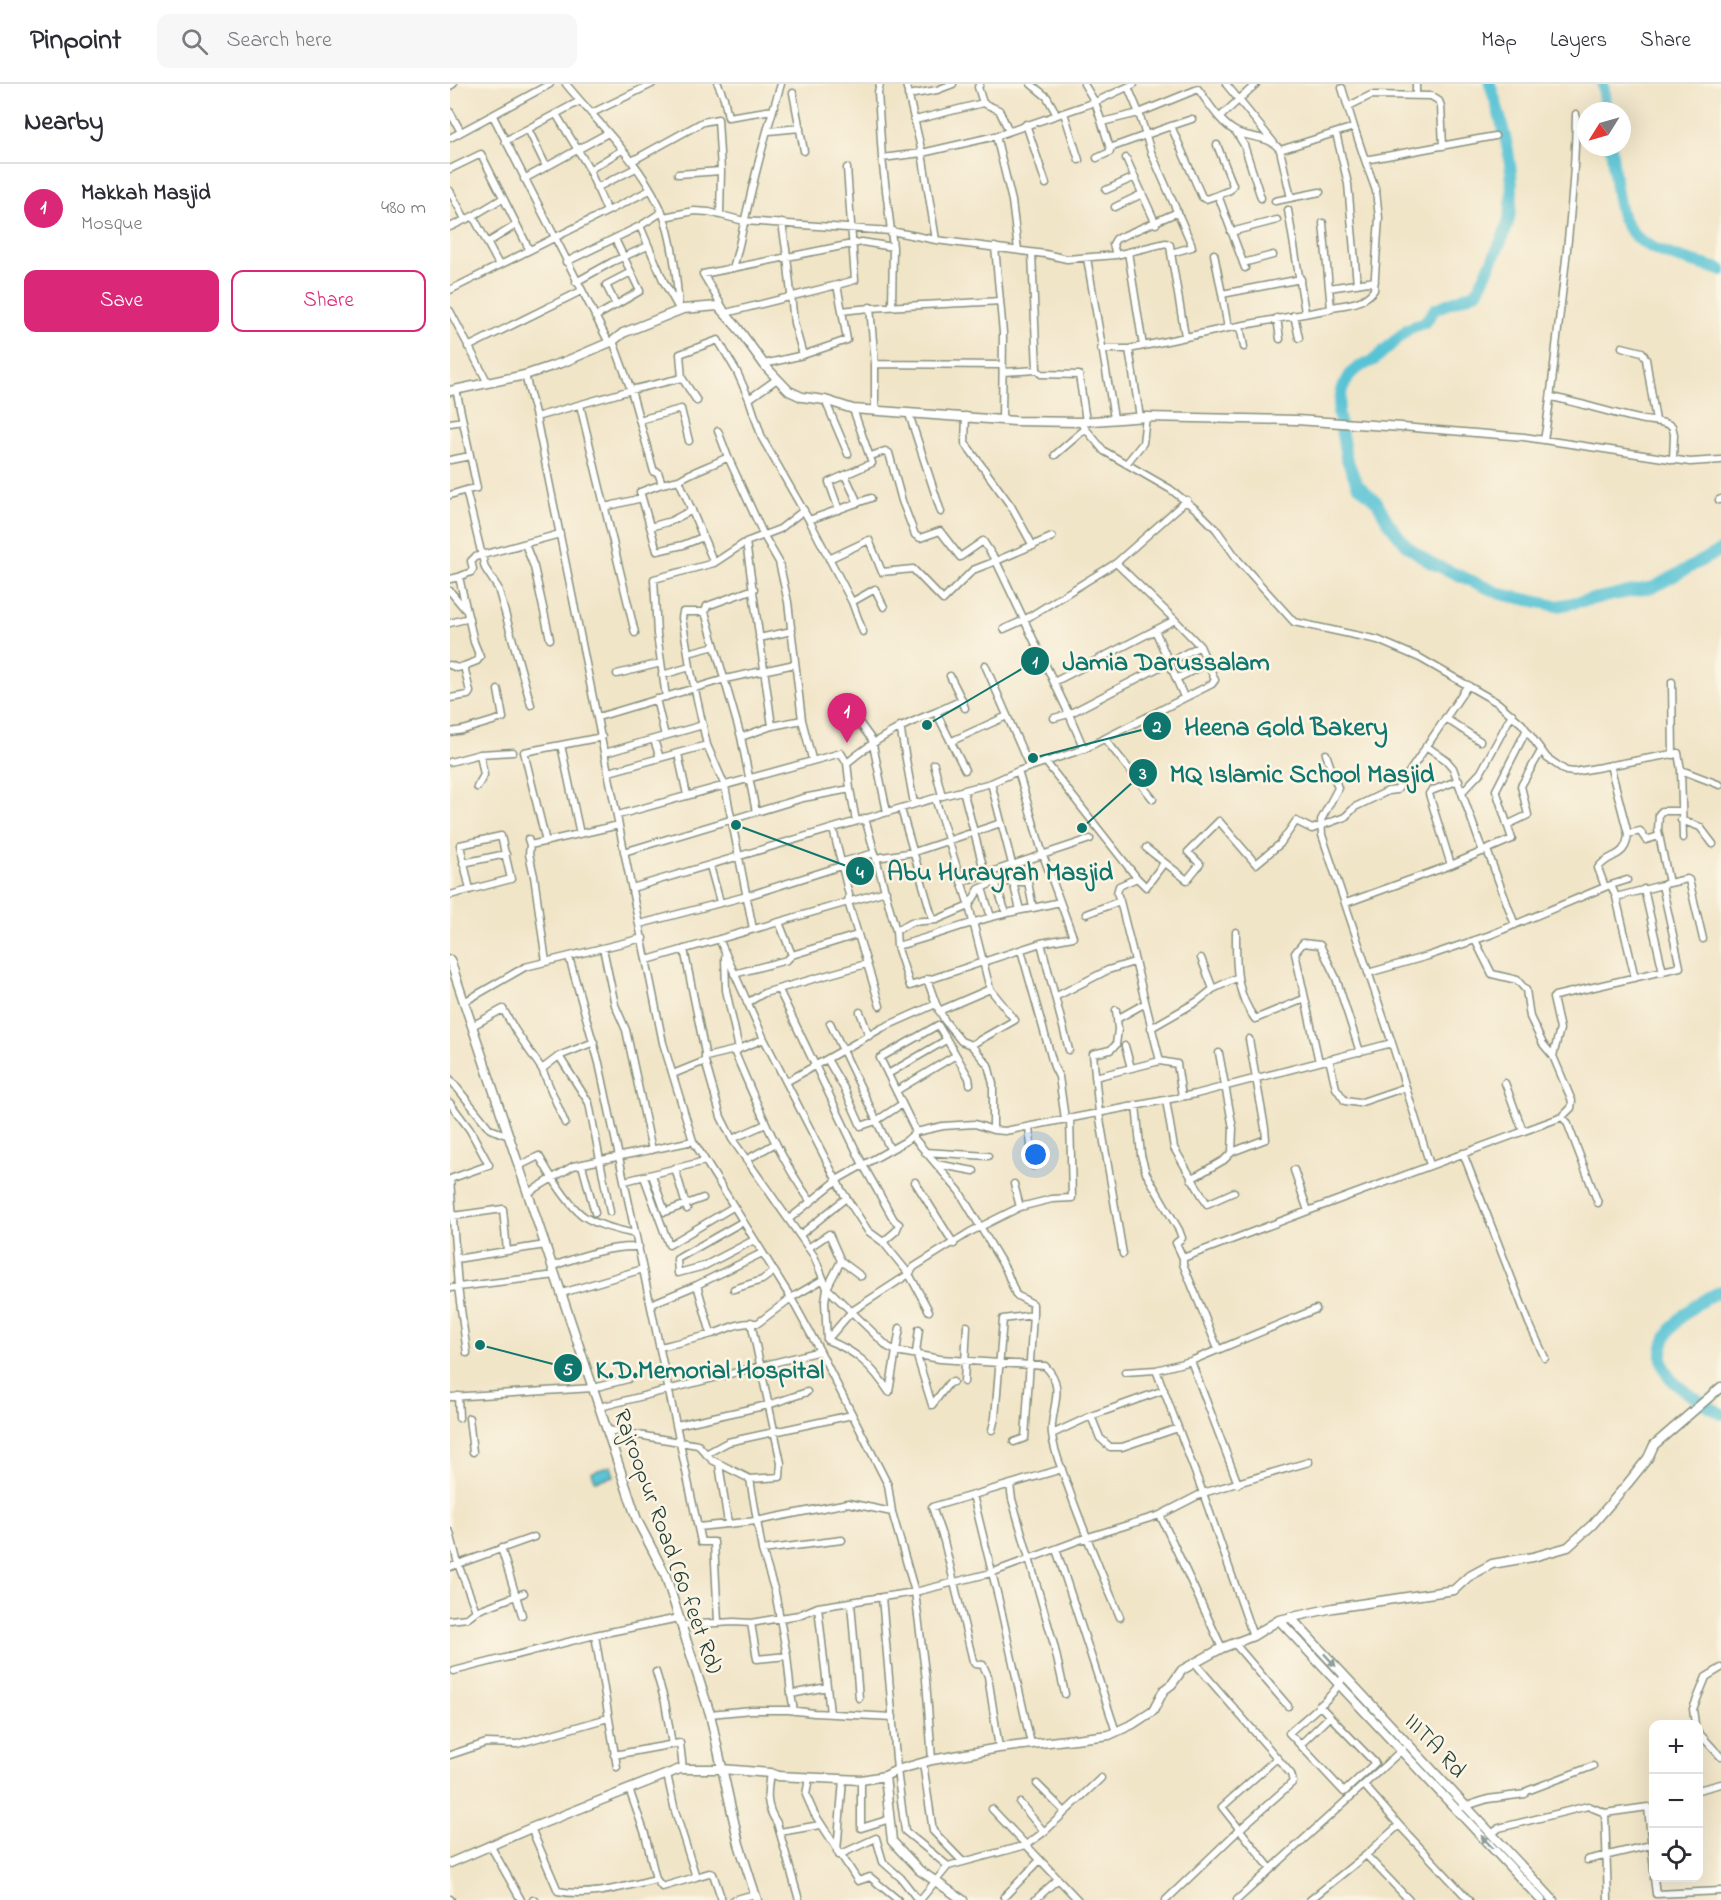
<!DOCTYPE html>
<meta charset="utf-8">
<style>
body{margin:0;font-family:"Indie Flower",sans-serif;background:#f7f7f7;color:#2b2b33}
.controls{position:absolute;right:18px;bottom:18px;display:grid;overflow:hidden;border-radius:12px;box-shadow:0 6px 24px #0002}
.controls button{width:54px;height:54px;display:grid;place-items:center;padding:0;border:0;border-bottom:2px solid #e1e1e2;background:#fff;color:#2b2b33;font:30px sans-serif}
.compass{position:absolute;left:1127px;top:18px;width:54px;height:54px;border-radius:50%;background:#fff;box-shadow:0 6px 24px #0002;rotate:233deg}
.you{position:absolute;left:586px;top:1071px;width:21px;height:21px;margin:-15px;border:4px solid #fff;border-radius:50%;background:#1a73e8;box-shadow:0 0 0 9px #1a73e833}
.badge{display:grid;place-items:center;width:39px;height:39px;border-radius:50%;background:#db2777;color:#fff;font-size:20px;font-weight:700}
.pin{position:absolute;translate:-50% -50px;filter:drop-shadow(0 2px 3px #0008)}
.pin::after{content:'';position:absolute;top:32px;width:21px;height:18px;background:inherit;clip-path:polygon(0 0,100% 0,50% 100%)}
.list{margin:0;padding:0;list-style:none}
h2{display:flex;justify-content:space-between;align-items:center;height:78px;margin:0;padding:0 24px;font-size:26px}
h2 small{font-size:20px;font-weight:400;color:#7c7c81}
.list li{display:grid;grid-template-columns:39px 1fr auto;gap:18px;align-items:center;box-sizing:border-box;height:90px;padding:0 24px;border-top:2px solid #e1e1e2}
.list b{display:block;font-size:22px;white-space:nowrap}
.list p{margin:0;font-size:20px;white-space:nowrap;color:#7c7c81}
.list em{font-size:20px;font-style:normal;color:#7c7c81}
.actions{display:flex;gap:12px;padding:18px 24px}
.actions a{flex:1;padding:14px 0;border:2px solid #db2777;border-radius:12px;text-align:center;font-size:21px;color:#db2777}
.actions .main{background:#db2777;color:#fff}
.icon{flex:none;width:33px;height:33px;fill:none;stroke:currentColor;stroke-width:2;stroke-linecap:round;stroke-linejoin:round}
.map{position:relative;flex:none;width:1271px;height:1816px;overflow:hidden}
header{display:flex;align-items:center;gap:36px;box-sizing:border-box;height:84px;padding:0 30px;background:#fff;border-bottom:2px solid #e1e1e2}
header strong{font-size:28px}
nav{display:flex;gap:33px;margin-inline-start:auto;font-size:21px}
.search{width:420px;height:54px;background:#f7f7f7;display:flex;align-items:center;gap:15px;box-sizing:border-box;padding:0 21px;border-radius:12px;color:#7c7c81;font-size:22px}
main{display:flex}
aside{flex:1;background:#fff}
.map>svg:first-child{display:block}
</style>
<header>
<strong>Pinpoint</strong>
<div class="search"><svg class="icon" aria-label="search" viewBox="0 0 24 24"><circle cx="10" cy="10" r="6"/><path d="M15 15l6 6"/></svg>Search here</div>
<nav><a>Map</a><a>Layers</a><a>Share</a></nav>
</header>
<main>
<aside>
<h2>Nearby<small></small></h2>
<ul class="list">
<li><span class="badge">1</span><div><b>Makkah Masjid</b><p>Mosque</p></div><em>480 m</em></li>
</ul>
<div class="actions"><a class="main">Save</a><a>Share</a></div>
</aside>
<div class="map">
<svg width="1271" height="1816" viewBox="0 0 1271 1816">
<rect width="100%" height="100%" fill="#fcf5e5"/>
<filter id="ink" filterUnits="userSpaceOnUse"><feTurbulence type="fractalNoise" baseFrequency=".0167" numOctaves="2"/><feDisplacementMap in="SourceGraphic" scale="12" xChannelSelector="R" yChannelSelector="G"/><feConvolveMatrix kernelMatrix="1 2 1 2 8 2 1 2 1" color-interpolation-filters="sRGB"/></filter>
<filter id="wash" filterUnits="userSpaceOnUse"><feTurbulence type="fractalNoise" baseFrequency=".008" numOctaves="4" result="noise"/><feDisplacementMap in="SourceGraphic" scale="24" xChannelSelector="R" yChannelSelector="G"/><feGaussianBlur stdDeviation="1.35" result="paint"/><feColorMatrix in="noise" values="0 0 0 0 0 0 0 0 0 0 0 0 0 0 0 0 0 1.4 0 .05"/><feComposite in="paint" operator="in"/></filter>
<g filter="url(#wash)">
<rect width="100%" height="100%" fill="#f1e5c8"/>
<path fill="#59c3d5" stroke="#3c8084" stroke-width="1.5" d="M161,1382L164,1392L145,1397L142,1388Z"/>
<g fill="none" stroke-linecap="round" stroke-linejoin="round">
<path stroke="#59c3d5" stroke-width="12" d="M1040,0C1054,43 1071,101 1056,145C1048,166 1037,187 1027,208L985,225L975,238L958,245L924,276L911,282L901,289L892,305L888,328L896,373L907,400L927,418L938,438L956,461L979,478L1051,510L1107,522L1204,503L1271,466
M1153,0L1156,27
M1161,63C1164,84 1165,107 1171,128C1183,170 1236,174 1271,186
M1271,1207C1242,1219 1195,1255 1218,1291C1228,1306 1256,1320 1271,1330"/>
</g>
</g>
<g filter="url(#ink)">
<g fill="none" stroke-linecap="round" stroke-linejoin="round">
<defs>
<path id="street" d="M116,0C148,39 187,75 209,121C223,150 227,194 229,226
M268,0L274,14L278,33L323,26
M430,0L428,8L432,74L443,163L442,222
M456,0L472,69L486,156
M581,0L597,13L607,31
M634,0L645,18L660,64L721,42L752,113L756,115L768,111L795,184
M776,0L824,59
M0,2L3,0
M892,4L904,43
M343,9L354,67
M458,11L487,6L503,0
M966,11V0
M533,19L549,26L559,47
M899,22L921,11L981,12L989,17L991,22L993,62
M0,28L11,48
M142,29L202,0
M614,29L629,76
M106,30L137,81L157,127
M43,32L159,259
M770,33L806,0
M465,36L533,19L528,3L530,0
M652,38L689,29L748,5C758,18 771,41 787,48C802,55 819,51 830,66L841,114
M576,40L596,100
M721,42L742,35
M78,45L96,82
M319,47L350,44
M786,48L794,61L811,114
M886,49L898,100L907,200
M546,52L562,117L568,166
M0,54L100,0
M55,57L130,17
M767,61L783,101L780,106L768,111
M830,66L904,43L915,76L1045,52
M432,74L472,69L546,52L645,18L684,0
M647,74L660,68V64
M676,74L706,140
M182,77L253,38L268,35L271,87L270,131
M0,85L31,70L79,165
M139,86L172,66
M228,90L271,87
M74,95L158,49
M146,104L186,84
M656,106L685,93
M0,107L15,135
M825,117L870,108
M665,123L692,110
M838,126L855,228
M23,132L49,181
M214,133L244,127L259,128L294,137L441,147L486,156L595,170L617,175L666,171L716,159L720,161L721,169L742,163L741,159L701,68L689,29L678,3
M332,139L337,172L344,239L353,271
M190,142L212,128
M0,143L23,132L53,114
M781,148L827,136
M37,159L66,141
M545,163L553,249L552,336
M678,168L693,262
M582,169L587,286L591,290L629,291L636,337
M721,169L735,252
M764,170L772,210
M666,171L663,160L666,155L728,128
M637,174L664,334
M116,178L190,142L214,198L228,223
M793,179L823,171
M283,184C288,168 291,152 295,135C305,90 317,44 331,0
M126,198L162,178L198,162
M387,201L405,196L397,84
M879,204L925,197
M0,206L200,106
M166,221L156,201L181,188
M420,223L425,280V327
M882,223C899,220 913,220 924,206L929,134L926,107L915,76
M0,227L38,299
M392,227L387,201L276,229L253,190L412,158L443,163
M844,231L849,254
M145,233L190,207L165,155
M827,234L830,255
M790,242L794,263
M778,244L881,225L873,139
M163,257L181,306L204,388H208L212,400L229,396L264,479L296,458L330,445L354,426
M18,263L131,207
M1172,263L1192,268L1196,275L1206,337
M651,265H679
M314,280L353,271L397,256L392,227C444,220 496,221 548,217
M425,280L553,281
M553,288L587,286
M75,291L86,333L213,959L243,1057L341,1214L370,1267L438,1401L442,1428L465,1508L476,1596L482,1676
M232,294L247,317
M6,305L27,404L16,406
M1101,313C1131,319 1160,329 1189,335C1201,338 1212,336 1222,342L1224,350L1223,376
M299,315L327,295
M375,316L398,370
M130,321L185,549
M459,330L491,428
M516,332L515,359L561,422L583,462
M86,333L181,306L232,294L230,270L268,256L287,288L299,315L312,354L359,436L402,518L413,548
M690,333L679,265L778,244L772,210L851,195
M189,336L231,325L239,357
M630,338L654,367L720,405L747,426L766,445L788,476L844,538L928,556L970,574L1048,619L1072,640L1097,674L1116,687L1124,688L1228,669L1231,686L1270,701
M0,339L13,337
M952,343L1074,353L1240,378L1271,376
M268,347L278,373L314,452L329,478L338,518L352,636L322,642L291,653L306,728
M1094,356C1101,317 1104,277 1109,237C1117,168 1125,99 1126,30
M605,371L635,345
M421,372L435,367L439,369L452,417L465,451L470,454L490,447L510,473L533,457L546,477L602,453
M0,376L20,372
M676,380L693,359L696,333
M395,391L408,419
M229,396C245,386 261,382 278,373
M0,411L16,406L35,484L48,504L81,621
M192,414L190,408L212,400
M1269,416L1271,415
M155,423L192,414L207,467L233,461L253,453
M389,426L379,398L422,379L403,325
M359,436L421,414
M200,443L221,437L242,426
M296,458L322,642
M75,460L84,483L100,555
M379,475L419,456L432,488L463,485L493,516L523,486L546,477L619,630L634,665
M9,493L21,488L23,485L21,477L25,473L110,450
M0,495L9,493L24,558L30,573L27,577L14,582
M0,507L15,525
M402,518L425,505L434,523
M255,528L291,653
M725,536L750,562
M0,539L19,534
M554,545L574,536L666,479
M705,546L734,613
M309,554L342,547
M238,569L232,534L233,528H255L257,522L304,505
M0,581L7,584L14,582L20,608L18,611L0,614
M535,581L579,682
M167,590L211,579
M212,591L240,583L238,569L265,562
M500,592L512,616
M726,595L758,579
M604,598L725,536L666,479L737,416
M1222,598L1223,671
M216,613L207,550L204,495L264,479
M206,615L215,652
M486,628L512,616L515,624
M148,633L275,595L345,580
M995,634L1030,657
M352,636L362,675
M408,637L422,656L437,728
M450,642L464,720
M0,648L13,646L53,634L48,606
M655,655L703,715
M204,656L210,674
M502,657L557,632
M111,661L152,653
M257,661L275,702L303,845
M976,662L996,676L1003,684L1033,768
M155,669L253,641
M228,670L237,711
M876,670L888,704L871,736L872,751L942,959L980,1081
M595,677L687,794L669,802L667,809L670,817L636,830
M0,678L30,670L63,668
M397,679C427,654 450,642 486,628L515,686
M484,680L492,712
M1160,681L1178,750C1176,776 1159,768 1148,784L1155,803L1161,801L1166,813L1185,894
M1231,686L1233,754
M159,688L257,661L240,583
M541,699L562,780
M27,703L34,691L30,670
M400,705L406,737
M513,706L535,790
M1013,707L1031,688L1062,630
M485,714L519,822L540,905L489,927
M451,725L483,836
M168,731L391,669L397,679L400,705L353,714L174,768
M415,734L446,847L447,862L460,902L591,859L623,853L593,771L568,687
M1231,736L1250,743L1263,760
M1057,741L1078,731L1071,702L1091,667
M383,745L399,811L398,818L430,922
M1178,750L1190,747L1196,756L1209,752
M78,755L80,761L79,770L84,792L96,878
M96,758L74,668L111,661L130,750
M80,761L169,741
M696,764L737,796L750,780L738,768L769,737L806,780L830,760L846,737L862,745L895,733L905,723L938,707L947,706L1018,601
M1037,766L1065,841
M426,774L464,768L551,739
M392,778L425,769
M13,779L56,770
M1001,781L1062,755L1046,706L1076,647
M260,782L270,818
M687,794L696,803L714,779
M511,798L640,755
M545,798L556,829
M563,798L570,826
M1219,799L1208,746L1209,730L1212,727H1231
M1215,800L1237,795L1239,796L1253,855
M1161,801L1177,796
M182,804L485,714L541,699L568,687L634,665L762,600L765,596L750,562L619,630L604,634
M532,804L541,833
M1194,805L1213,888
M0,811L61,795L51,752L10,761L20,806
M670,817L710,977L727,980L732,1012
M896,819L1001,781L979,710L981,707L1009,696
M583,824L610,818
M329,838L342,871
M190,840L297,812L391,782
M446,847L461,838L486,836L519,822L529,805L545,798H578L583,824C537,831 493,850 447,862
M786,848C786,879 785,909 805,935L854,915
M269,855L314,955L392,1107L418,1147L433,1158L459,1190L479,1227
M1025,856L1042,890L1067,896L1076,906L1080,933L1093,960L1103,972
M591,859L619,966
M153,864L165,921L176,946L202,1066
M234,865L255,969V977L271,1033L282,1055L364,1172L377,1204L438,1263L446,1267L490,1275L595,1282C618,1304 599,1326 602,1351C604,1368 612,1385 617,1400C633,1445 651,1489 670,1533
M571,866L604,983L609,993L615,1035
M119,873L149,979L251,1458H264L268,1538
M275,873L276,906L289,965L285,969C307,1020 328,1072 361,1118
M751,874L763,905
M197,876L436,807
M918,889L978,872L1040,851L1155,803
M284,890L337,876L342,871L407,851
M477,895L486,920L495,937L511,957L521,961L538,981L543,1000V1046
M329,906L413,1081L444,1136L449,1140L446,1147L433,1158
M605,913L658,886L684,878
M14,918L75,883L193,854
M297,919L314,909L416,880
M666,926L668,945L666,961L660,966L643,970L649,1029L673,1170
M410,928L419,952
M667,935L694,920
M380,939L440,1065
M22,942L53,925L65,946L92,985L109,972L144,958
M701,944L748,917L763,905L786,894
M521,961L565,936L540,905
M675,962L681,984
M769,969L783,1044L782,1068
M506,971L519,994L520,1000
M109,972L139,1019L160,1128
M377,975L395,1006L411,1042L426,1037L452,1020
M879,975L886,1004L895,1017L909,1019L956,1003
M869,978L845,869L853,859L870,861L886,894L910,968
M92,985L115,1039
M223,990L255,977L256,973L289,965L314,955
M438,990L496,956
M645,993L710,977
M0,995L40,1045L59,1052
M336,998L432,944L486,920
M1055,999L1073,1047
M446,1007L506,971L488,941L430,974L466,1048
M716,1016L724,1064L757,1120L784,1108
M0,1019L20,1046L39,1081L0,1095L8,1203L17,1269
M686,1021L691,1071L696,1089L729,1146L732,1154L726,1159L733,1174
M1112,1033L1121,1024L1122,1017L1103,972L1110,945L1103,914L1105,912L1230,883L1212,801L1166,813
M579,1043L583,1082
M463,1053L509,1107L556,1186L566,1211L583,1220V1231
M282,1055L316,1040
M475,1068L538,1072
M1013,1069L1079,1239L1095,1274
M296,1076L326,1059
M486,1080L524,1087
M132,1081L145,1129
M69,1082L89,1072C98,1088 120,1124 135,1133C149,1142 169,1146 185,1150
M225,1084L237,1125
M844,1086L858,1127L1112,1033L1117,1038L1148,1119
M202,1091L215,1128L253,1114
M194,1093L219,1161L283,1123
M741,1095L774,1076L782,1068L816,1055L815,1044L799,955
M175,1097L255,1077
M465,1098L504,1160
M78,1109L123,1082L243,1057
M570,1123L602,1115L622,1114L620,1034
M3,1132L53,1125L57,1167
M339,1135L390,1094L456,1057L466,1048L493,1042L525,1040L543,1046L555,1047L746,1010L942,959
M292,1138L227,1175L228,1189L254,1182L304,1156
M350,1151L396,1114
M358,1164L379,1150L391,1177L411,1192
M6,1175L95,1161
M391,1177L377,1204L375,1218L377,1256C406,1267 422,1282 439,1308
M103,1182C131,1172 158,1162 189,1163
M247,1201L312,1169
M0,1204L106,1191
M284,1205L312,1196L324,1187
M112,1209L193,1185
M201,1220L247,1201L261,1250
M469,1245L466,1269L482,1321
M377,1256L402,1227L459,1190L464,1183L520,1148L570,1123L564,1100
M210,1263C227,1259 245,1255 262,1250C277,1245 291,1237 308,1239L341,1214L372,1196
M768,1265L733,1180V1174L858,1127
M741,1277L788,1400
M706,1286L753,1409L803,1552
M675,1288L706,1286L741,1277L866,1225
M514,1298L517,1242
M439,1308L450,1244
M8,1312L9,1334
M0,1313L143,1304L178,1295
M482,1321L499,1299L503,1298
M150,1323L370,1267
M641,1332L650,1354L660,1363H672L728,1344
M19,1334L23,1368
M227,1341L318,1321L357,1308
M158,1346L248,1361L262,1376L300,1395L312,1466L325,1508L337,1572
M542,1346L545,1334L553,1235L583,1231L575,1354L564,1358
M602,1350L641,1332L714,1306
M256,1370L278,1358L402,1331
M269,1380L278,1439
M300,1395L330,1393L331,1379L301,1238
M560,1401L562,1415L604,1561L615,1610
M523,1411L550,1521L581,1660
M710,1431L772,1564
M248,1443L306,1437L398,1419L442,1428
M0,1448L8,1480L26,1527
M51,1464L72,1531
M606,1465L666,1648
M312,1466L392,1456
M0,1483L84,1453
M432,1513L447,1686L455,1747L498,1782
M401,1519L409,1614
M368,1523L380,1629
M0,1536L17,1534L26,1527L74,1509
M301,1539L307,1575L337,1572L341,1610L377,1603
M232,1541L284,1538L301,1539L330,1534L349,1531L368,1523L465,1508L541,1489L635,1454L710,1431L753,1409L859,1378
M145,1551L167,1683
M785,1560L838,1622
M4,1587L145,1551L229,1534
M206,1588L215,1618L222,1661
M341,1610L344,1627
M869,1621L925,1679L894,1708L839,1649C858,1631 884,1614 894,1591
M260,1630L301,1626H338L364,1629L443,1633
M1245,1640L1243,1625L1256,1593L1271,1584
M1248,1648L1271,1673
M851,1660L880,1632
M549,1664L538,1592L533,1581L525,1580L523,1577L494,1457L482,1423L612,1385
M0,1671L36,1659L67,1660L158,1634
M164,1671L230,1659L233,1685
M473,1679L483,1747L513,1778
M320,1689C317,1709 315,1721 327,1739L349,1816
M359,1694L356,1711L364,1729L408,1797L420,1793L448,1816
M411,1696V1744L440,1735
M587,1700L615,1728
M1248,1706L1271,1700
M570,1719L594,1748
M1013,1723L1038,1715L1075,1710L1077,1707L1143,1682
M542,1725L628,1816
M949,1741L1019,1816
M81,1744L108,1807C140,1814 176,1802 206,1795L195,1750L179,1705
M330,1748L370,1741
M1042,1750L1049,1744L1138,1722L1155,1729
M40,1761L71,1816
M387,1767L393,1696
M389,1771L426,1754L433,1778L451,1794L468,1816
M916,1771L959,1816
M1137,1776L1201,1761
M821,1785L772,1723L827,1674
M246,1793L259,1789L263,1790L272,1816
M1204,1794L1206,1810L1271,1807
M206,1795L212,1803L246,1793L225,1727L217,1690
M554,1813L590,1776
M0,1815L1,1816
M83,1816H85
M283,1816L305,1810
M470,1816L498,1782L576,1761L594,1748L651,1694
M585,1816L608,1795
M716,1816L790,1745L843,1698L841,1690L744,1578
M787,1816L953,1665
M860,1816L916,1771L949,1741L914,1701
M1158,1816L1155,1729L1198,1723L1204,1787"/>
<path id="secondary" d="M0,307L75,291L114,278L163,257L173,249L233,225L268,222L287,243L316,283L339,307L352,313L375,316L403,325L565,337L630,338L696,333L846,336L952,343
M0,876L187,1436L215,1490L260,1630L289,1760L307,1816
M840,1533L1103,1816
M829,1536L1091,1816
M435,1692L442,1757L469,1786L513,1816
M0,1779L81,1744L230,1685H272L320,1689L328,1692L411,1696L435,1692L447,1686L482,1676L549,1664L659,1651L683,1640L703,1627L714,1606L722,1600L732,1586L772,1564L803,1552L829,1536L883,1524L1004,1506L1018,1493L1042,1480L1083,1473L1118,1463L1143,1440L1178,1399L1198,1374L1204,1361L1271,1303"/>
</defs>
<use href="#street" stroke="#88917e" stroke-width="9"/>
<use href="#secondary" stroke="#88917e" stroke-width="11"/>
<use href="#street" stroke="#fff" stroke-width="6"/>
<use href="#secondary" stroke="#fff" stroke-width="8"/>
</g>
<defs><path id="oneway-solid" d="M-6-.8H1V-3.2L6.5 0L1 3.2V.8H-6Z" transform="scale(1.5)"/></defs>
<g fill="#8f9e9a">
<use href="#oneway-solid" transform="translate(880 1576) rotate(47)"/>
<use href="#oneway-solid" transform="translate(1037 1758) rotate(-133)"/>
</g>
</g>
<g text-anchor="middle" stroke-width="5" stroke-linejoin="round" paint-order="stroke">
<g font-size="24" fill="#1f3d34" stroke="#fcf5e5">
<text transform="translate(219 1457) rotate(70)" y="8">Rajroopur Road (60 feet Rd)</text>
<text transform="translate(986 1661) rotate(47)" y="8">IIITA Rd</text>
</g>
</g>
<path fill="none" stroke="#0f766e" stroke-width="2" d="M477 641L585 577M583 674L707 642M632 744L693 689M286 741L410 787M30 1261L118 1284"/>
<g fill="#0f766e" stroke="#fcf5e5" stroke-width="2">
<circle cx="477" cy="641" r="6"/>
<circle cx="583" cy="674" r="6"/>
<circle cx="632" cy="744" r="6"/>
<circle cx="286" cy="741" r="6"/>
<circle cx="30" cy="1261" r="6"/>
<circle cx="585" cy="577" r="15"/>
<circle cx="707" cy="642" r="15"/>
<circle cx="693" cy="689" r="15"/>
<circle cx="410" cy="787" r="15"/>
<circle cx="118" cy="1284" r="15"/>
</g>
<g font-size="18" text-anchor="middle" font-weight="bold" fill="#fff">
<text x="585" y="583">1</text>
<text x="707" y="648">2</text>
<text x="693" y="695">3</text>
<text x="410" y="794">4</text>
<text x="118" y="1291">5</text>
</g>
<g font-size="26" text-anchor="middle" font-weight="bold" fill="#0f766e" stroke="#fcf5e5" stroke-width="5" stroke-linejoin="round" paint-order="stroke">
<text x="716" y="586">Jamia Darussalam</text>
<text x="836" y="651">Heena Gold Bakery</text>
<text x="852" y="698">MQ Islamic School Masjid</text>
<text x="550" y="796">Abu Hurayrah Masjid</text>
<text x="260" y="1294">K.D.Memorial Hospital</text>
</g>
</svg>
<div class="controls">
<button>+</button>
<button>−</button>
<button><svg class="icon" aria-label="locate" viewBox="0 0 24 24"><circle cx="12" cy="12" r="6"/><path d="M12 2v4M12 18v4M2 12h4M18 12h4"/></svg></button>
</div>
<svg class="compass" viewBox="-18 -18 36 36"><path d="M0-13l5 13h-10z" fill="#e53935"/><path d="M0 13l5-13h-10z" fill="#7c7c81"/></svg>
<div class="you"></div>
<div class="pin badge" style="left:397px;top:659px">1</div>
</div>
</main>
